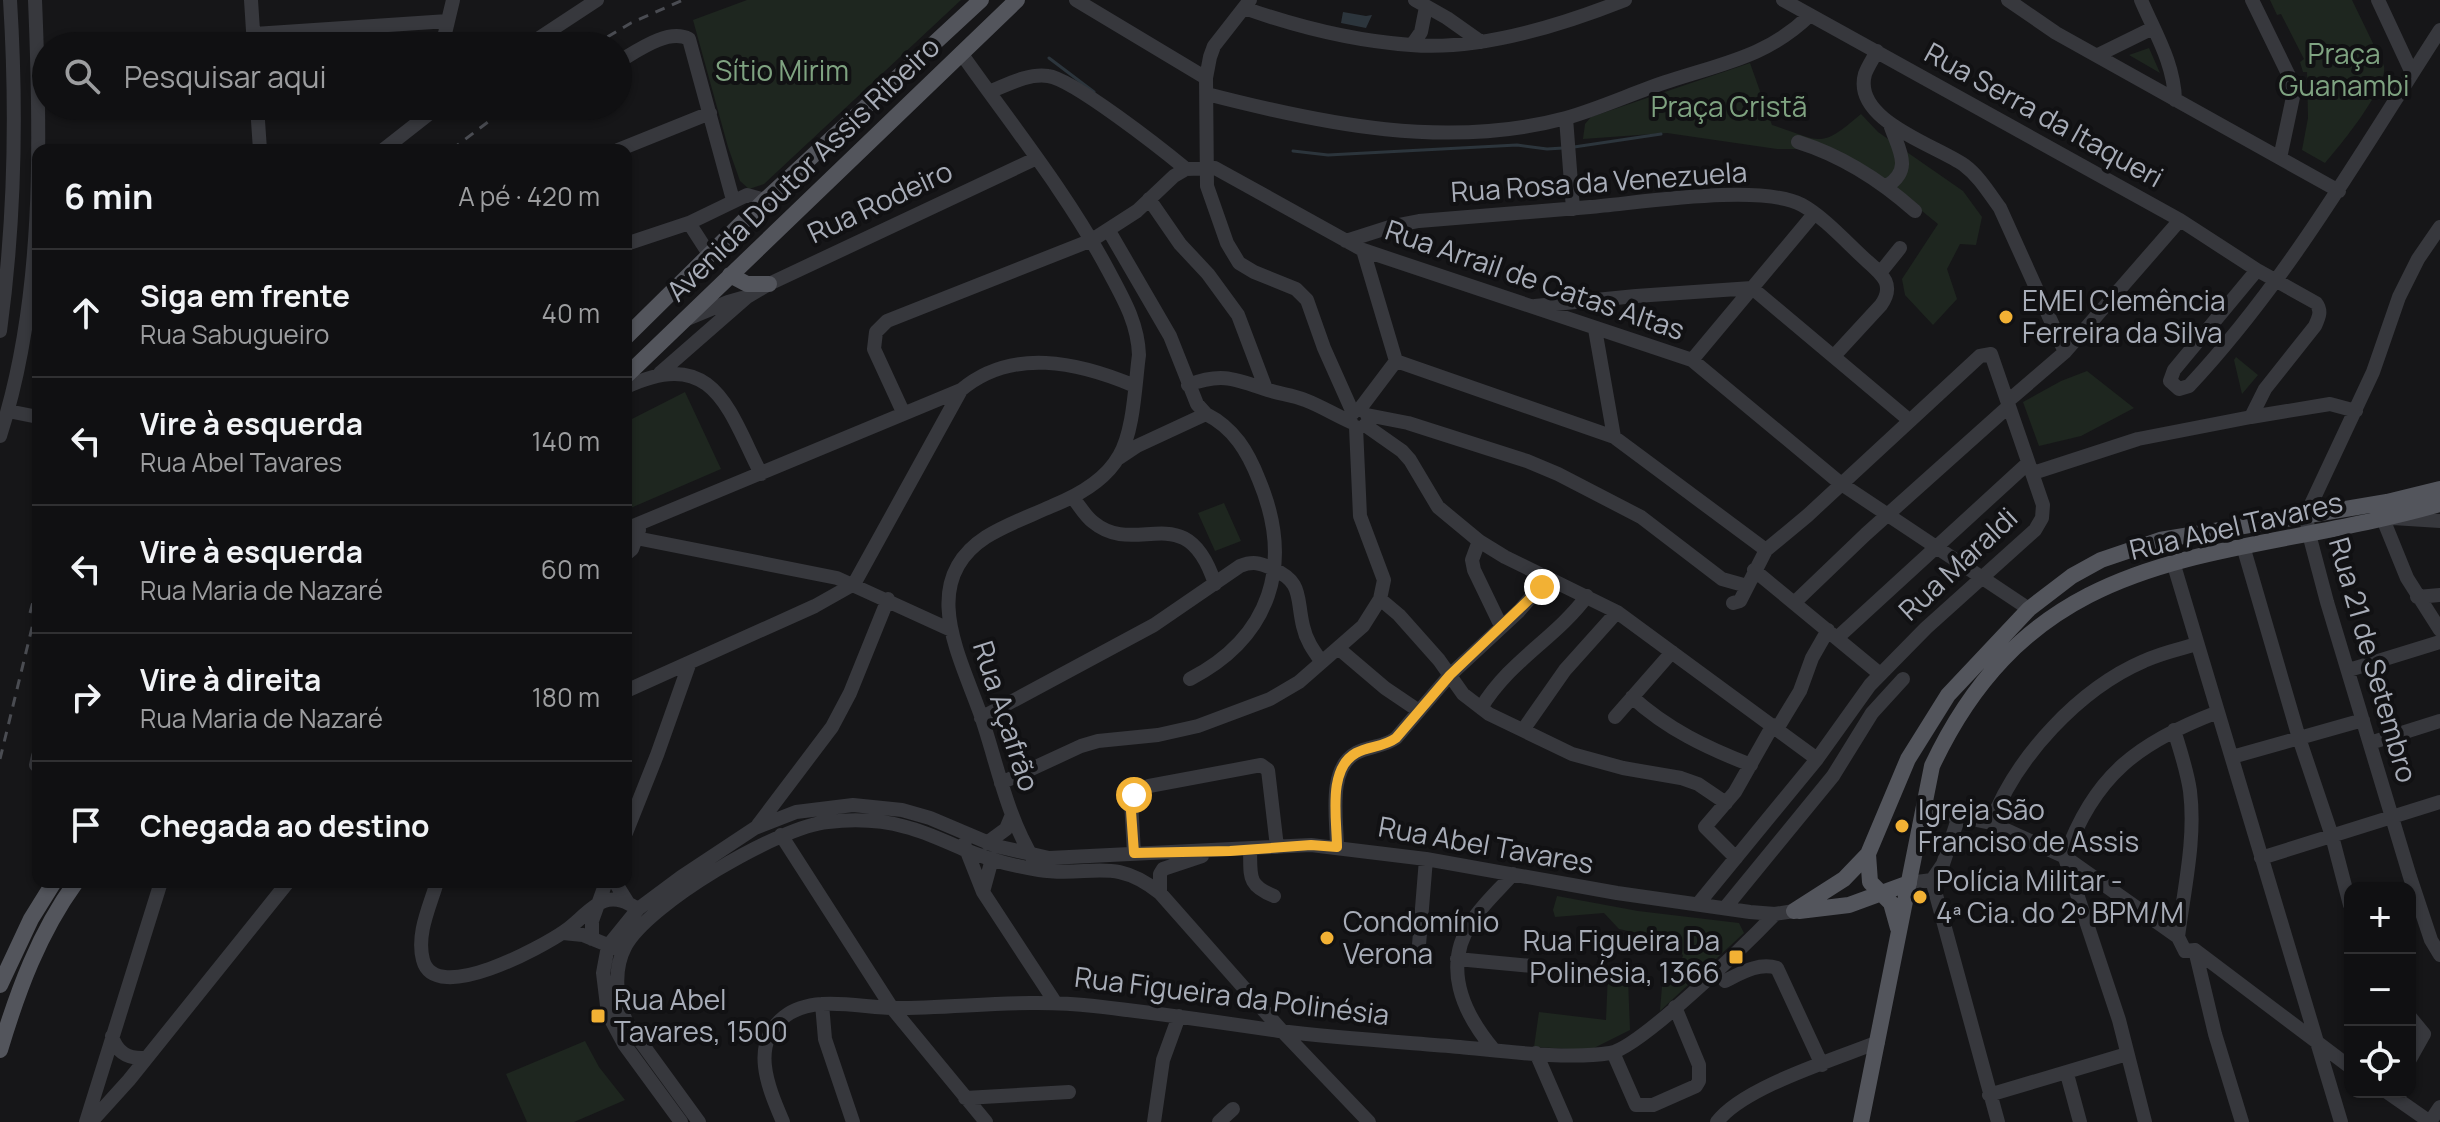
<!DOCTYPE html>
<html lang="pt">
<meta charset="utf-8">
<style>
body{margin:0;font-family:Manrope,sans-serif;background:#19191b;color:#f1f3f6}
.controls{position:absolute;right:24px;bottom:24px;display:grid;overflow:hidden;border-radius:16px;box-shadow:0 2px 6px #0004}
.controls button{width:72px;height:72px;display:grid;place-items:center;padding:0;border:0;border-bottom:2px solid #303032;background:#101012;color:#f1f3f6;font:40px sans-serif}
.stop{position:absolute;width:24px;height:24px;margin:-18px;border:6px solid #f2b134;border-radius:50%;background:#fff}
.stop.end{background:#f2b134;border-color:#fff;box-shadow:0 2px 8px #0008}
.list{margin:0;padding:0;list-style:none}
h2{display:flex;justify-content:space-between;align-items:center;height:104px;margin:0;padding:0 32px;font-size:34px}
h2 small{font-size:26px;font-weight:400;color:#9c9d9f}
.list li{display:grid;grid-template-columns:52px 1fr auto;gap:24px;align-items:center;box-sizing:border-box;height:128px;padding:0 32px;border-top:2px solid #303032}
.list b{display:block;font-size:30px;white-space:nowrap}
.list p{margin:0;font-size:26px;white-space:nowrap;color:#9c9d9f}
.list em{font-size:26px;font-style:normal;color:#9c9d9f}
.icon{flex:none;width:44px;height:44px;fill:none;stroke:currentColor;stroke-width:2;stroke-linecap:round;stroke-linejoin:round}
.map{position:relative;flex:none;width:2440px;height:1122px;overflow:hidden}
.search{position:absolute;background:#101012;box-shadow:0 2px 6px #0004;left:32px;top:32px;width:600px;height:88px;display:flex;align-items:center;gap:20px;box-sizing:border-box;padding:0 28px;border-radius:44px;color:#9c9d9f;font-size:30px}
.panel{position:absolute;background:#101012;box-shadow:0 2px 6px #0004;left:32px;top:144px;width:600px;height:744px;border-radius:16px}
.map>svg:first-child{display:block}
</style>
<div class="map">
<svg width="2440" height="1122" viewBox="0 0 2440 1122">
<rect width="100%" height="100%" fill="#161618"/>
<path fill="#1e261f" d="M747,0H961L764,184L749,189L740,181L728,147L693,20Z
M2270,0H2352L2384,66C2388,87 2340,146 2325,163L2302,150L2308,118L2307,72H2303L2300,62L2304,59L2281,14L2277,15Z
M2149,48L2160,73L2129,55Z
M1750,63L1772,125C1822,141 1819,150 1861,114L1878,132L1963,191L1982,217L1976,245L1960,244L1947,269L1957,299L1933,325L1905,295L1902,279L1938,224L1885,181L1806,149H1777L1667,133L1583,139L1585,124L1591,117Z
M2236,357L2258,375L2242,394L2234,360Z
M2087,371L2134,408L2081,436L2039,446L2023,402L2061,381Z
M685,392L721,469L626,510V422Z
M1224,503L1241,541L1215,551L1198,513Z
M1557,896L1638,911L1739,923L1744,933L1660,1011L1662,986L1674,976L1683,956L1677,942L1619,929L1604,913L1555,917L1553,910Z
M1608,973L1628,979L1630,1030L1590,1050L1534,1047L1539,1012L1606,1020Z
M585,1041L599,1067L625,1100L574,1122H527L506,1074Z"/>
<path fill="#2c353c" d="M1343,12L1366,16L1372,15L1366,28L1341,23Z"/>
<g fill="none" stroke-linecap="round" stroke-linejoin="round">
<path stroke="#2c353c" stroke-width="3" d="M1049,58L1094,92
M1574,147L1661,134
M1293,151L1328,155L1517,145L1547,149L1563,148"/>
<path stroke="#37383d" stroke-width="14" d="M251,0L254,46
M1076,0L1206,78
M1250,0L1214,46L1210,57L1206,78L1207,186L1227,243L1239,263L1254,272L1296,289L1307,300L1324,348L1353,413
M1415,0L1447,18L1481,42
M1783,0L2180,220L2257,270L2316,303C2322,311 2319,317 2315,326L2265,389L2251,417
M2008,0L2056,33L2339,191
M2141,0C2155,33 2174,63 2175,100
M2252,0L2292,82L2293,97L2280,158
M2378,0L2412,73
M1244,8C1298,27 1354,41 1411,45C1480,51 1562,25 1625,0
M253,34L448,21
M1412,45L1421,32L1426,7
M442,46L453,0
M527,46L597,0
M1877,51C1873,59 1868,66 1865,74C1852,120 1935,145 1964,165C1979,176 1989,193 2000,208L2065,352
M961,53C1011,124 1067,193 1108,270C1123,298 1138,323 1139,355C1135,384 1134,431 1119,456C1105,481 1077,496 1052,506C1030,516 1007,524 986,537C918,581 959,654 980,713C997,762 1006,815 1034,860
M2098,55L2153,28
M618,62C637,51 668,28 689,39L733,200
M989,92C1007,85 1028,73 1048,76C1073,79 1163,150 1186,169
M1207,94C1323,124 1447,150 1566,118C1601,108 1635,92 1669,81C1724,63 1768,56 1810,15
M257,106L260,150
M1566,118L1573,209
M1798,142C1843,156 1880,180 1915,211
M383,150L439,106
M618,150L710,113
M1887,186C1914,169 1898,149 1890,124
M1149,199L1180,244L1208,274L1238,315L1266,389
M689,223L709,254
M2440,227L2418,259L2399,297L2373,372L2306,515L2309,534L2327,602L2410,877L2431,940L2440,955
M1109,231L1170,336L1197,404L1206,414
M1346,241L1393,226L1419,221C1476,216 1533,212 1590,207C1639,203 1761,183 1802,205C1824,217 1848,244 1867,261C1883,275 1895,285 1881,305L1834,356
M626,244L689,223L747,195L765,200
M1363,250L1396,361
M2257,270L2174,370L2170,381L2179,389L2189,386C2289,279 2361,152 2440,30
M1880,273L1900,248
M1535,306L1636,296L1752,288L1909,420
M687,319L728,302L742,298
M1595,329L1614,437
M0,331C15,221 17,111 10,0
M1692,360L1814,214
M1396,361L1614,437L1766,550
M660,373L747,297L769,284L1037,158
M1188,385C1222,372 1235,379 1268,390C1280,394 1293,395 1305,400C1321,406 1335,415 1351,422
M626,387C714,346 728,409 761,474
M2008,401L2065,352L2180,220
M1359,410L1396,361
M8,411L38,417
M903,412L874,349L876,332L887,321L1092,240L1137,211L1174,176L1186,169L1215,168L1363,250L1692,360L1840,483L2029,609
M1367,415L1408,423L1527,461L1558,474L1641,517L1722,579L1747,586
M1365,425L1402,451L1410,460L1438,507L1479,541L1505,557L1617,612L1817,759
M0,436C44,300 41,142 35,0
M1119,458L1137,446L1206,414C1234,428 1248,452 1259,480C1294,564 1271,637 1190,679
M2033,473L2138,439L2251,417L2330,404L2356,411
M1073,498C1079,505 1085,516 1093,522C1137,559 1186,495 1215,584
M2393,518L2440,521
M2383,519L2407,578L2440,630
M626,529L961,390C1012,347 1078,362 1135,386
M636,538L837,578L951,630
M1479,541L1472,560L1474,570L1501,626
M2243,546L2299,738L2332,836L2350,905
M626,554L632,549L639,530
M2173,562L2341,1122
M1754,570L1880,674
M2417,597L2440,595
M1380,599L1399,615L1439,660L1463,694L1489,714L1572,754L1623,768L1681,778L1698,784L1726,803
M1794,603L1866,534L2009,406
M1837,638L2027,464
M1338,648L1385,688L1419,711
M2349,670L2440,642
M626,691L815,606L854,584L961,390
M1632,697C1667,729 1707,748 1751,765
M1481,708C1510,660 1555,639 1587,596
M1615,717L1672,652
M981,718L1154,625L1240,566C1253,561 1260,563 1271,568C1304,582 1296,597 1303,626C1306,640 1313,650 1321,661
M1777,729L1800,691L1812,658L1828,630
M1523,730L1565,670L1617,612
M2174,730C2180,750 2187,770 2190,791C2196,839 2184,889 2178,937
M2370,743L2440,721
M2232,757L2363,720
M36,765L38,756
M1001,783L1081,746L1098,741L1158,735L1198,726L1270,699L1299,682L1363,626L1380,599L1384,580L1360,516L1356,427
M1923,809L1991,823L2065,857L2178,937L2185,951L2195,950L2350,1067
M1991,823C2016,757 2079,689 2144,661C2161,653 2180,649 2197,644
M758,825L832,727L850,693L888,599
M626,833L657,755L690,662
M781,835L892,1008L986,1122
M987,843L1006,829L1011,817
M964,844L983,892L1055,1002
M1337,847C1337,820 1327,769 1356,753C1369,746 1384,747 1396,738L1450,675L1519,611L1548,578
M1250,849C1251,875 1246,885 1274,896
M1134,853L1131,801L1140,790L1149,786L1261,765L1268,770L1277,847
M2065,857C2094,775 2139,742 2218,712
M1736,858L1705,827L1735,792L1773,725
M2065,858L2119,1020L2145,1122
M2261,858L2440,802
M1932,880L1998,1122
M437,882C430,906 416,934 423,960C435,1006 542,947 565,931C576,924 592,905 604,901C617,897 627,902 638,909
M615,882L628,903
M1909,883L1932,880L1943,864L1959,816
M983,892L992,859
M1160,893V874L1163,869L1202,856
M1698,904L1817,759L1870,685L1926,628L2035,530L2042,518L2043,505L1991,354L1980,356L1807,516L1766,550L1740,601L1733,603
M1725,908L1833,776L1872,713L1903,679
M563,933L583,935L615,948
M592,939V921L606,882
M1419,945L1426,859
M2195,950L2215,1034L2242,1122
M1457,959L1532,966
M1725,981C1741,973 1759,962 1777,968L1822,1065
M822,1004L825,1039L853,1122
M2410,1017L2424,1034L2410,1059
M112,1036C117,1053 128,1059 145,1058
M1494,1050C1462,1012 1442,966 1472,921C1483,904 1500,889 1513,874
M1536,1053L1566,1122
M1615,1057L1636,1105H1653L1696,1086L1699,1081V1065L1675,1007
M2067,1074L2080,1122
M2387,1092L2430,1122
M1989,1095L2127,1054
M965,1098L1069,1092
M86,1122L161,882
M91,1122L129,1080L288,882
M681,1122L624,1044L608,1014L603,973L608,946L638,909L681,877L755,828L796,812L853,805L902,810L930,818L996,846L1049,858L1311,845L1426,859L1617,893L1750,912L1775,914L1794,911
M699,1122L627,1023C616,1000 613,970 625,947C647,904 780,826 828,822C854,819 881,820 906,827C926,832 944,841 963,849C987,859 1013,866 1039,870C1090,878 1113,855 1160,893L1282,1031L1369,1122
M783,1122C769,1089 749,1045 784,1017C813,994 861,1008 895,1008C962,1008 1028,998 1094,1006C1156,1013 1218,1022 1279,1031C1339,1038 1400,1042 1460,1047C1503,1051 1568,1060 1610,1053C1640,1048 1750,940 1775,914
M1154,1122L1163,1060L1179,1016
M1219,1122L1233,1109
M1717,1122C1743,1087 1836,1059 1878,1042
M2430,1122L2440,1107"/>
<path stroke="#53555c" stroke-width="16" d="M730,275L747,284H769
M626,337L765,200L981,0
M626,376L1017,0
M1868,854L1870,882L1891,903L1898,928
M1794,911L1844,879L1868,854L1908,759L1948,695L2029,609L2072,576L2101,560L2160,540L2387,502L2440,489
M1799,911L1849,905L1909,883
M0,985L31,919L54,882
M0,1050C18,990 39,933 76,882
M1861,1122L1932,766C2041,534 2231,564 2440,504"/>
<path stroke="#4a4c52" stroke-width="3" stroke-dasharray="10 8" stroke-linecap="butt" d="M592,46L631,23L683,0
M451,150L509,106
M30,613L38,583
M0,759L38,603"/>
</g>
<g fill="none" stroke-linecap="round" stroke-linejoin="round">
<path stroke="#f2b134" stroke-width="10" d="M1134,795L1131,811L1134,853L1230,851L1311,845L1337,847C1337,820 1327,769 1356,753C1369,746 1384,747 1396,738L1450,675L1542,587"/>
</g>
<g fill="#f2b134" stroke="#111113" stroke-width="3">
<circle cx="2006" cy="317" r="8"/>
<circle cx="1902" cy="826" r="8"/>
<circle cx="1920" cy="897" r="8"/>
<circle cx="1327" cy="938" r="8"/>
<rect x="1728" y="949" width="16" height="16" rx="4"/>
<rect x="590" y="1008" width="16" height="16" rx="4"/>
</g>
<g text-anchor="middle" stroke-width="8" stroke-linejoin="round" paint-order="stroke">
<g font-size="28" fill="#7fa381" stroke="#111113">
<text x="2344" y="64">Praça<tspan x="2344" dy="32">Guanambi</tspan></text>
<text x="782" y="81">Sítio Mirim</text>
<text x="1729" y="117">Praça Cristã</text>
</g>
<g font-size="28" fill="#a8adb8" stroke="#111113">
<text transform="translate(2044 115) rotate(29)" y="10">Rua Serra da Itaqueri</text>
<text transform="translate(803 169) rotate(-44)" y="10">Avenida Doutor Assis Ribeiro</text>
<text transform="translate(1599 182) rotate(-4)" y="10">Rua Rosa da Venezuela</text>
<text transform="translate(880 202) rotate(-25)" y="10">Rua Rodeiro</text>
<text transform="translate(1535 280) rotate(19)" y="10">Rua Arrail de Catas Altas</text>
<text transform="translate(2236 526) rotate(-13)" y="10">Rua Abel Tavares</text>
<text transform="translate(1958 564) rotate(-43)" y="10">Rua Maraldi</text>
<text transform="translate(2373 660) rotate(74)" y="10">Rua 21 de Setembro</text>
<text transform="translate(1006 716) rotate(72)" y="10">Rua Açafrão</text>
<text transform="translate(1486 845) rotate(10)" y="10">Rua Abel Tavares</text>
<text transform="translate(1232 996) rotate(7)" y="10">Rua Figueira da Polinésia</text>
</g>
<g font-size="28" fill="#a8adb8" stroke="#111113" text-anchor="start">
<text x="2022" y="311">EMEI Clemência<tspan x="2022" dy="32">Ferreira da Silva</tspan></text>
<text x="1918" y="820">Igreja São<tspan x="1918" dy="32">Franciso de Assis</tspan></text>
<text x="1936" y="891">Polícia Militar -<tspan x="1936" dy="32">4ª Cia. do 2º BPM/M</tspan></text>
<text x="1343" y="932">Condomínio<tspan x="1343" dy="32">Verona</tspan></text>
<text x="1720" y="951" text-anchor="end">Rua Figueira Da<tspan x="1720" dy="32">Polinésia, 1366</tspan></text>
<text x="614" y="1010">Rua Abel<tspan x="614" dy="32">Tavares, 1500</tspan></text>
</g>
</g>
</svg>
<div class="controls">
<button>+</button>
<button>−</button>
<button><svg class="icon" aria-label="locate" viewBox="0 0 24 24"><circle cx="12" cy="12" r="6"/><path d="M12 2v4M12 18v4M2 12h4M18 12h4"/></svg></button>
</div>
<div class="stop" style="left:1134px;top:795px"></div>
<div class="stop end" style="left:1542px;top:587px"></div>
<div class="search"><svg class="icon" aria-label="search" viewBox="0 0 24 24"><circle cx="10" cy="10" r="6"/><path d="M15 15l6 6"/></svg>Pesquisar aqui</div>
<section class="panel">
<h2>6 min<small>A pé · 420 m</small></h2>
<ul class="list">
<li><svg class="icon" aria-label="ahead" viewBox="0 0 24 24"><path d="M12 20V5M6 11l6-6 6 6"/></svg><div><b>Siga em frente</b><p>Rua Sabugueiro</p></div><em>40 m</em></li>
<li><svg class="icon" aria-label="left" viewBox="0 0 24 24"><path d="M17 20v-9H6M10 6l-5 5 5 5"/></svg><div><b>Vire à esquerda</b><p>Rua Abel Tavares</p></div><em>140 m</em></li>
<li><svg class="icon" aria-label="left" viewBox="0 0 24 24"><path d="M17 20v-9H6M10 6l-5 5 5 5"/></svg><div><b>Vire à esquerda</b><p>Rua Maria de Nazaré</p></div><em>60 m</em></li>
<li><svg class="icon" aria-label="right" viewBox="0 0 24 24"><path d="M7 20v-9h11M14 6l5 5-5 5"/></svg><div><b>Vire à direita</b><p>Rua Maria de Nazaré</p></div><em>180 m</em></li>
<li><svg class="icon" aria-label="arrive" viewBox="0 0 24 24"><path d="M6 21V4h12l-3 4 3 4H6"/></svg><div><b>Chegada ao destino</b></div></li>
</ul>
</section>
</div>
